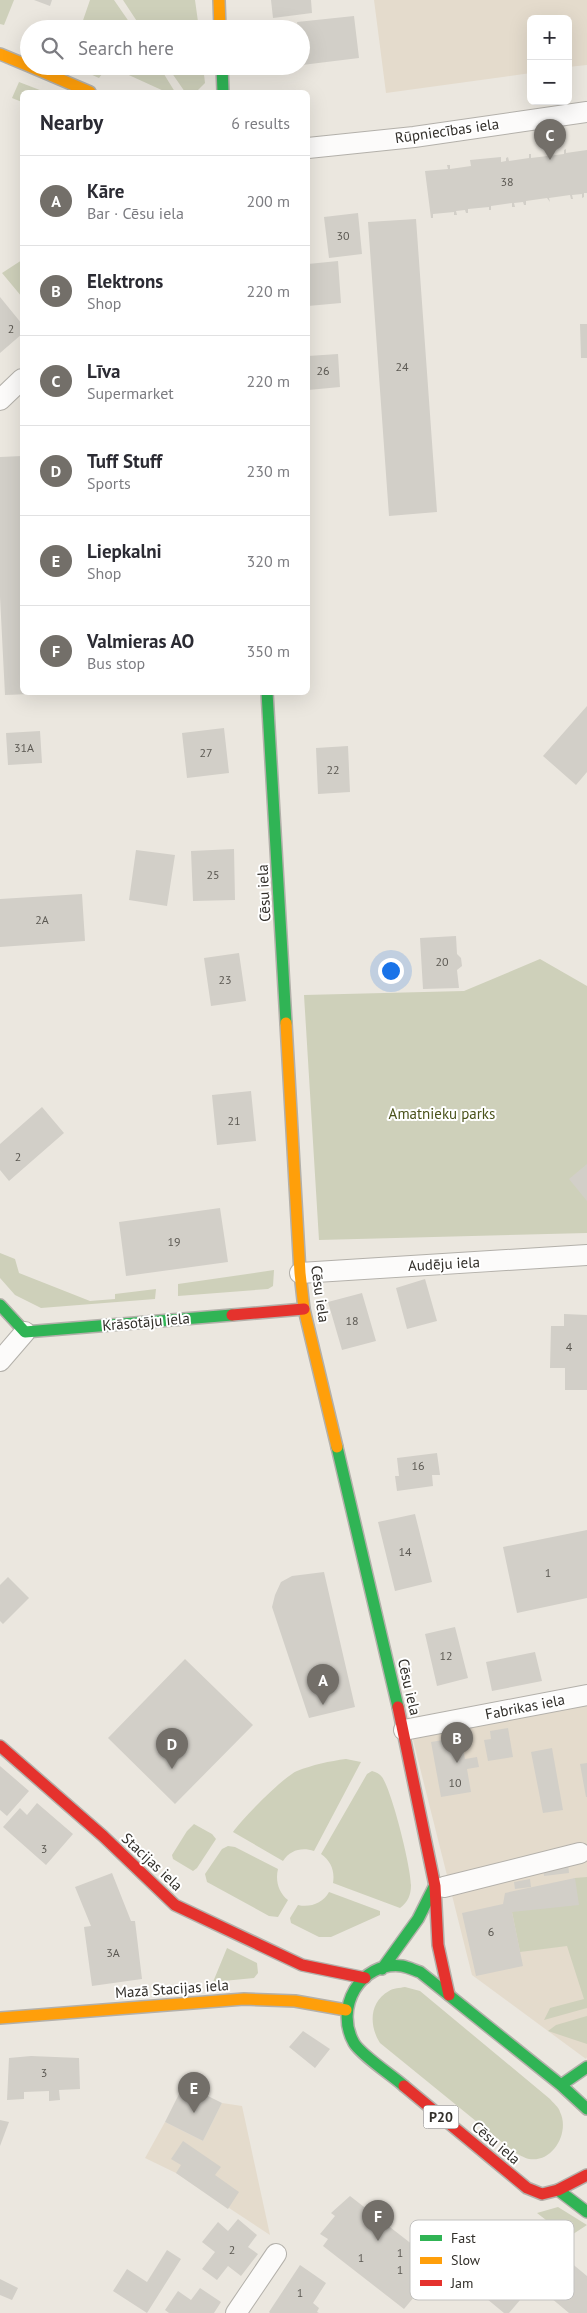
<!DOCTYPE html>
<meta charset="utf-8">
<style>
body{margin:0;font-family:"PT Sans",sans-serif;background:#f2f2f3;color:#2b2b33}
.controls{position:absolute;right:15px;top:15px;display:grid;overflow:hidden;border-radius:8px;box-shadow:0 5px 20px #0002}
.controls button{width:45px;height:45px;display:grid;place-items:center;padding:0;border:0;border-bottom:1px solid #e1e1e2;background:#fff;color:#2b2b33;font:25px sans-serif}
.you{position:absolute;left:390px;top:970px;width:18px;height:18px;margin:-12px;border:4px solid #fff;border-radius:50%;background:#1a73e8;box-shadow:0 0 0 8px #1a73e833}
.badge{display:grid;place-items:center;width:32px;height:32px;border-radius:50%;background:#736f69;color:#fff;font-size:16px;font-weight:700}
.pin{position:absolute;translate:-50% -41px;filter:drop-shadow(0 1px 2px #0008)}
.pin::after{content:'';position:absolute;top:26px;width:18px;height:15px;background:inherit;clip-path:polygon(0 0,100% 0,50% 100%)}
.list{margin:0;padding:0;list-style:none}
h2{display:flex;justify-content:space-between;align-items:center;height:65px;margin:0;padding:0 20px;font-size:21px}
h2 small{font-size:16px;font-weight:400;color:#7c7c81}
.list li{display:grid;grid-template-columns:32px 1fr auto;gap:15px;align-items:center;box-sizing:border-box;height:90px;padding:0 20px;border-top:1px solid #e1e1e2}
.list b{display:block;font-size:19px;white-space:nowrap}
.list p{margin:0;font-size:16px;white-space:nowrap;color:#7c7c81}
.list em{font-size:16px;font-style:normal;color:#7c7c81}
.icon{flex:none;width:28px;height:28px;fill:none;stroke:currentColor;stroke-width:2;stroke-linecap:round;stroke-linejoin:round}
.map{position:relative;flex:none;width:587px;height:2313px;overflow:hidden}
.search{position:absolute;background:#fff;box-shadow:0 5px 20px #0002;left:20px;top:20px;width:290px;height:55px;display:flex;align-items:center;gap:12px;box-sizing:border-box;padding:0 18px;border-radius:28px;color:#7c7c81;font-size:19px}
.panel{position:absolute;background:#fff;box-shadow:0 5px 20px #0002;left:20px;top:90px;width:290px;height:605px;border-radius:8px}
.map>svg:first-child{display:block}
</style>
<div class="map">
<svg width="587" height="2313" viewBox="0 0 587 2313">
<rect width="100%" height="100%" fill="#ebe7df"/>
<path fill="#e4dbcc" d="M374,0H587V65L568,67V19H531V73L386,93Z
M587,1694V2057L586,2059L472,1975L409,1724Z
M222,2103L242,2106L270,2235L176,2173L145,2158L165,2122L203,2141Z"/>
<path fill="#ced0ba" d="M0,0H14L4,25L0,24Z
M90,0H114L134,29H80Z
M123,0H195L199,29H142Z
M72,66H84L102,74L99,78Z
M109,66H159L175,92H166Z
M167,66H203L205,83L197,91L185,92Z
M19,82L45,92H22V102L12,98Z
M22,260V297L2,273Z
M540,959L587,986V1233L319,1240L304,995L464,991Z
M0,1253L15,1259L19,1273L90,1301L115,1299V1294L156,1289L155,1299L41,1308L15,1295L0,1278Z
M274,1270L273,1286L268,1289L178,1296V1284Z
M346,1759L361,1762L314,1851C302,1847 290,1850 283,1861L233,1832C242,1819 283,1777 297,1771C312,1765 330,1761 346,1759Z
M372,1771C376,1772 380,1774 382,1777C392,1791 411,1867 411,1885C411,1895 408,1902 400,1908L333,1883C335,1871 331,1861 321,1854L367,1774Z
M194,1824L212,1834L216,1839L197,1868L193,1871L173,1859L172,1855L187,1831Z
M228,1846L235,1847L278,1869C275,1881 279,1893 288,1900L278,1917L269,1916L207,1882L205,1874L222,1849Z
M587,1877V2008L544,2020L550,2008L584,1999L567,1946L520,1952L512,1912L575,1878Z
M329,1892L380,1911V1915L331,1937H319L291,1923L290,1918L298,1905C310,1908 323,1903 329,1892Z
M227,1948L257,1963L258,1973L254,1978L213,1982Z
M405,1987L420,1991L550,2099C553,2103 559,2107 560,2112C570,2132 553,2163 529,2159C524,2158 518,2154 514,2152L380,2043C369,2026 369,2002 389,1991C393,1988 400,1988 405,1987Z
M587,2016V2044L548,2031L556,2025Z
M558,2207L587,2225L570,2236L564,2234L537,2213Z"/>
<path fill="#d2cfc8" d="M34,0H52L50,6Z
M271,0H311L312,13L273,18Z
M354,16L359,58L302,65L301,29H298L297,22Z
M566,149V153L587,150V193H584V197L582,198V194L572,195L573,199H571L570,195L549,198L550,202L547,198L526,201V205H524L523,202L514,203L515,207H512V203L491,206V210H489V207L468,209V213H466L465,210L456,211L457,215H454V212L433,214V218H431L425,171L448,169L447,165H450V169L471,166L470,160L501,157V162L506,161V158L508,157L509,161L529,158V154H531V158L564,154V150Z
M358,213L362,254L329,258L324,217Z
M416,219L437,512L389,516L368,222Z
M338,261L341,303L308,306V264Z
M0,297L22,324V334L0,353Z
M580,324H587V358H581Z
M338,354L340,387L308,390V356Z
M22,456V692L31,694L5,695L0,597V457Z
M587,706V772L576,785L543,756Z
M224,728L229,773L187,778L182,733Z
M40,731L42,763L8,765L6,733Z
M348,746L350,792L318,794L316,748Z
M234,849L235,900L193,901L191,851Z
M136,850L175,855L167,906L129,900Z
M82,894L85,941L0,947V899Z
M456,936L457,954L461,958L462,966L457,970L459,988L423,989L420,938Z
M239,953L246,1001L211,1006L204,958Z
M251,1091L256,1141L217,1145L212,1095Z
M42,1107L64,1133L9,1181L0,1170V1144Z
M587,1164V1201L569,1179Z
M220,1208L228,1262L126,1276L119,1222Z
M425,1279L437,1321L407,1329L396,1288Z
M362,1293L376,1341L342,1350L328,1302Z
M564,1314L587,1315V1390H565V1368H550L551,1326H564Z
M437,1453L440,1475H432L433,1486L397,1491L395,1476H399L397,1458Z
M415,1514L432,1582L395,1591L378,1522Z
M587,1530V1598L517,1613L503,1547Z
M324,1572L355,1707L309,1718L272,1607L275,1595L281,1582L292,1576Z
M8,1577L29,1598L3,1624L0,1621V1585Z
M455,1627L468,1678L437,1686L425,1634Z
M535,1652L542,1681L492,1691L486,1662Z
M185,1659L253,1725L175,1804L108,1738Z
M508,1728L513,1757L488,1761L484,1740L491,1739L490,1731Z
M461,1737L462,1744L468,1743L469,1748L463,1749L465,1759L477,1757L479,1767L467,1769L471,1792L441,1797L431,1742Z
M552,1748L563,1810L543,1813L531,1752Z
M587,1763V1797H586L580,1764Z
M0,1766L29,1791L7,1816L0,1810Z
M37,1803L73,1834L46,1865L3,1827L20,1808L27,1815Z
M568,1863L569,1873L544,1876L543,1867Z
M112,1873L131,1921H135L142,1979L92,1986L84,1927L91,1926L75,1887Z
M575,1878L579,1905L512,1912L523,1966L476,1976L462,1913L503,1904L505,1893Z
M530,1879L531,1887L515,1889L514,1882Z
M303,2031L330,2049L315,2068L289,2047Z
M31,2056L79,2058L80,2089L59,2090L60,2100L49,2101V2091L24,2092V2099L7,2100L9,2058Z
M184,2084L222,2103L203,2141L165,2122Z
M0,2120L9,2122L0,2146Z
M183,2141L221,2167L215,2175L239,2192L228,2209L176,2173L181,2165L171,2159Z
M350,2196L440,2266L404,2309L323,2246L328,2239L320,2234L335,2216L331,2213Z
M238,2219L257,2235L248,2247L258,2254L241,2276L228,2266L217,2280L202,2269L215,2252L202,2242L218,2222L228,2231Z
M534,2231L560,2253L509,2313H504L481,2294Z
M167,2250L181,2259L147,2313L113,2291L127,2269L147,2282Z
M564,2257L587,2276V2313H569L539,2288Z
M300,2265L326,2283L313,2303L319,2308L317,2312L319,2313H270L269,2312Z
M0,2279L18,2288L12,2300L0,2295Z
M200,2288L221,2302L214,2313H169L165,2310L178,2291L191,2300Z"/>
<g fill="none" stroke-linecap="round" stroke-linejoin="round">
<defs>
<path id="street" d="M308,148L414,137L587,112
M0,400L22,379
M300,1273L587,1255
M0,1361L25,1332
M404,1730L587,1695
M444,1887L580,1853
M236,2313L276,2254"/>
<path id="fast" d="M222,66L223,92
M267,692L286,1023
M0,1305L25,1332L232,1315
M337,1447L398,1707
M382,1969L418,1919L434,1887
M561,2085L587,2067
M404,2086C393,2076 361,2055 354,2043C334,2008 360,1961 402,1966C408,1967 414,1970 420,1972L561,2085L587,2109
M558,2190L587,2212"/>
<path id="slow" d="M219,0L220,29
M0,54L29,66
M29,66L90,92
M286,1023L300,1273L304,1309L337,1447
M0,2018L244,1999L295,2001L346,2010"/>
<path id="jam" d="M232,1315L304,1309
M398,1707L435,1886L438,1945L449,1995
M0,1746L103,1836L175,1905L302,1965L365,1978
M404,2086L527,2188L542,2194L558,2190L587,2175"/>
</defs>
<use href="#street" stroke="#b3b0aa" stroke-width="22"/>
<use href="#fast" stroke="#b3b0aa" stroke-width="14"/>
<use href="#slow" stroke="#b3b0aa" stroke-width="14"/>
<use href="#jam" stroke="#b3b0aa" stroke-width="14"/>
<use href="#street" stroke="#fcfbfa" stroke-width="20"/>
<use href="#fast" stroke="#30b455" stroke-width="11"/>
<use href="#slow" stroke="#ff9f0a" stroke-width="11"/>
<use href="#jam" stroke="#e5322d" stroke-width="11"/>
</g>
<g text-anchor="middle" stroke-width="4" stroke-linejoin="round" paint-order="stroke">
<g font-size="12" fill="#5b5852">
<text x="507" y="186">38</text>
<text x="343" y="240">30</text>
<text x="11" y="333">2</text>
<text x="402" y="371">24</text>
<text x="323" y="375">26</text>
<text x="24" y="752">31A</text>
<text x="206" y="757">27</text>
<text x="333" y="774">22</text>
<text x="213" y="879">25</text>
<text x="42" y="924">2A</text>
<text x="442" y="966">20</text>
<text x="225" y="984">23</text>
<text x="234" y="1125">21</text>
<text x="18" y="1161">2</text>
<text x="174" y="1246">19</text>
<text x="352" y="1325">18</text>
<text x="569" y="1351">4</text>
<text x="418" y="1470">16</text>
<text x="405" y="1556">14</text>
<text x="548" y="1577">1</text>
<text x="446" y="1660">12</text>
<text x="455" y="1787">10</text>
<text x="44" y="1853">3</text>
<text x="491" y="1936">6</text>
<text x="113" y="1957">3A</text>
<text x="44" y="2077">3</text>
<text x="232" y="2254">2</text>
<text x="400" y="2257">1</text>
<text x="361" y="2262">1</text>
<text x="400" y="2274">1</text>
<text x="300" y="2297">1</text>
</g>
<rect fill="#fff" stroke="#706d6a" stroke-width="1" x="423.5" y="2105.5" width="35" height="23" rx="4"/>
<g font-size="14" font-weight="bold" fill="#322f2a">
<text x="441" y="2122">P20</text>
</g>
<g font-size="15" fill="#322f2a" stroke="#fff">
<text transform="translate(447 131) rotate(-8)" y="5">Rūpniecības iela</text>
<text transform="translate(264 893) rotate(-93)" y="5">Cēsu iela</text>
<text transform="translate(444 1264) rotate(-3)" y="5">Audēju iela</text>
<text transform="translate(320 1294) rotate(82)" y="5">Cēsu iela</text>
<text transform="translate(146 1322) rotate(-5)" y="5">Krāsotāju iela</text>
<text transform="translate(409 1687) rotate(77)" y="5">Cēsu iela</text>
<text transform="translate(525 1707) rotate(-11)" y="5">Fabrikas iela</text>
<text transform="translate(152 1862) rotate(43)" y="5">Stacijas iela</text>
<text transform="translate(172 1989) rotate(-4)" y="5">Mazā Stacijas iela</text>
<text transform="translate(496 2143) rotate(40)" y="5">Cēsu iela</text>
</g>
<g font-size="15" fill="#4a521a" stroke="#fff">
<text x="442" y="1119">Amatnieku parks</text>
</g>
</g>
<rect x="410" y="2220" width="164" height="80" rx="8" fill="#fff" stroke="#c2c1bf" stroke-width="1"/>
<rect x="420" y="2235" width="22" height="6" fill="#30b455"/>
<rect x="420" y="2257" width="22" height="7" fill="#ff9f0a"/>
<rect x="420" y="2280" width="22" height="6" fill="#e5322d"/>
<g font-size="14" fill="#322f2a">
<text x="451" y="2243">Fast</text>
<text x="451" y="2265">Slow</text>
<text x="451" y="2288">Jam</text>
</g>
</svg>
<div class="controls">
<button>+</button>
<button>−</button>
</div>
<div class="you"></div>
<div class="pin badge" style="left:323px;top:1705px">A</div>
<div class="pin badge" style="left:457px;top:1763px">B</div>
<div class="pin badge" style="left:550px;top:160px">C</div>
<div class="pin badge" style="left:172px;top:1769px">D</div>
<div class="pin badge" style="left:194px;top:2113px">E</div>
<div class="pin badge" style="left:378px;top:2241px">F</div>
<div class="search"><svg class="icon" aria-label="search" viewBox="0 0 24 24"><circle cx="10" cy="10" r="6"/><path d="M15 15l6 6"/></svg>Search here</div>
<section class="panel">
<h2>Nearby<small>6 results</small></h2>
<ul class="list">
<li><span class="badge">A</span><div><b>Kāre</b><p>Bar · Cēsu iela</p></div><em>200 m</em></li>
<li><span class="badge">B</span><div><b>Elektrons</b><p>Shop</p></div><em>220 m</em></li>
<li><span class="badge">C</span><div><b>Līva</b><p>Supermarket</p></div><em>220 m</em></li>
<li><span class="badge">D</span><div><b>Tuff Stuff</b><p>Sports</p></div><em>230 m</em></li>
<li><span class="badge">E</span><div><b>Liepkalni</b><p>Shop</p></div><em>320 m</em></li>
<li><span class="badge">F</span><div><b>Valmieras AO</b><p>Bus stop</p></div><em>350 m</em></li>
</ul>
</section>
</div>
